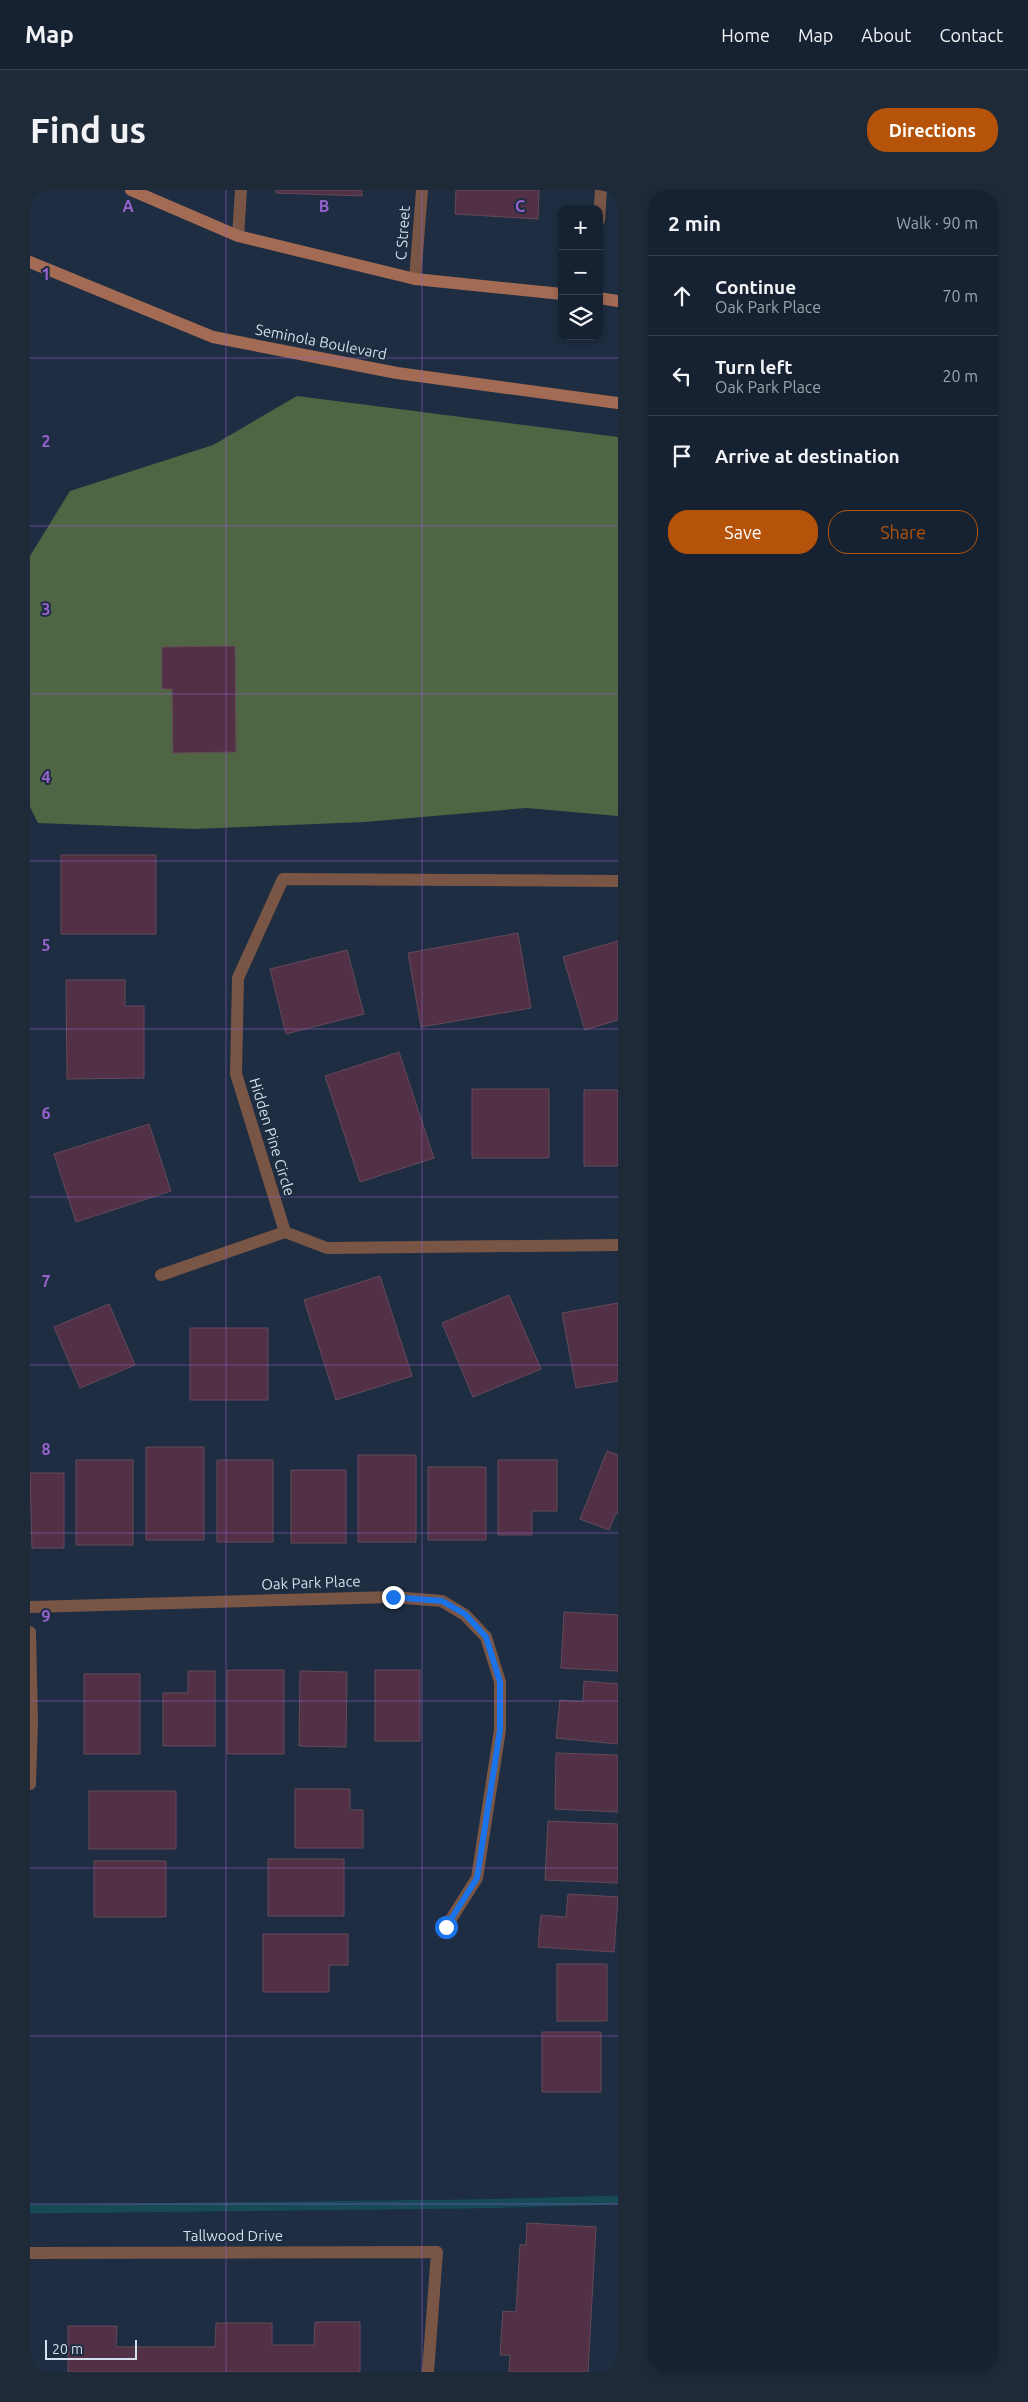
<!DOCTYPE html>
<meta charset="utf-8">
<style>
body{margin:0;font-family:Ubuntu,sans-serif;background:#1f2a39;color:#f1f3f6}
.controls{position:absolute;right:15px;top:15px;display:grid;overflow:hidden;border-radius:10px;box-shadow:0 2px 8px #0003}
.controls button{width:45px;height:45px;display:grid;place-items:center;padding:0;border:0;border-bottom:1px solid #353f4d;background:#162231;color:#f1f3f6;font:25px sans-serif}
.scale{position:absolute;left:15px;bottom:12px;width:92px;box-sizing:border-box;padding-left:5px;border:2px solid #d5dfed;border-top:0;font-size:14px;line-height:18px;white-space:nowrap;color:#d5dfed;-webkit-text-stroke:4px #1e2d41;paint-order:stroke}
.stop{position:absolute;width:15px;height:15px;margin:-11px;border:4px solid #1a73e8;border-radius:50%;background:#fff}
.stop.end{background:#1a73e8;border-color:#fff;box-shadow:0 1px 5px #0008}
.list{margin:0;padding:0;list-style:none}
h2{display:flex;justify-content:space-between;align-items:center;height:65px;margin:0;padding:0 20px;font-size:21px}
h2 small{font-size:16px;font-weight:400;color:#9ea4ab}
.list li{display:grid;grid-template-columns:32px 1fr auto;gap:15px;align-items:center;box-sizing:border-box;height:80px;padding:0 20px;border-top:1px solid #353f4d}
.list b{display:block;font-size:19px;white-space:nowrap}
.list p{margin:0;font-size:16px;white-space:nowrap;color:#9ea4ab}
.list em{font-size:16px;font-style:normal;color:#9ea4ab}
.actions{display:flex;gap:10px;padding:15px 20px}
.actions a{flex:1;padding:11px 0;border:1px solid #b45309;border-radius:20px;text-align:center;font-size:18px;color:#b45309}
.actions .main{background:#b45309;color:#fff}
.icon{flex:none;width:28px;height:28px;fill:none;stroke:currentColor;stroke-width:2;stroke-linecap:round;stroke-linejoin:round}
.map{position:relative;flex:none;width:588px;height:2182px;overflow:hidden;border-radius:20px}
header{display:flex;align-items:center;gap:30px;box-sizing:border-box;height:70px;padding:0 25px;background:#162231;border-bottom:1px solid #353f4d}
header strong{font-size:24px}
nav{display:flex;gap:28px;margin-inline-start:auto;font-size:18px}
.intro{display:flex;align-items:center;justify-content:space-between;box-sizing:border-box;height:120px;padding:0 30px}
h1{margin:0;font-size:35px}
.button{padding:12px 22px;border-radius:20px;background:#b45309;color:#fff;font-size:18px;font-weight:700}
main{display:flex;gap:30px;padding:0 30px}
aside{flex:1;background:#162231;border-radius:20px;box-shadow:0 2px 8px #0003}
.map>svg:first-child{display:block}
</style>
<header>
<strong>Map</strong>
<nav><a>Home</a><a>Map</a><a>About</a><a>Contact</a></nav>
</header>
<div class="intro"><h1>Find us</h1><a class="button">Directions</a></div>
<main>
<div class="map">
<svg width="588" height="2182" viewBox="0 0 588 2182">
<rect width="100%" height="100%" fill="#1e2d41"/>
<path fill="#506544" d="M267,206L588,247V626L496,618L334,632L164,639L8,633L0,617V366L40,301L183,255Z"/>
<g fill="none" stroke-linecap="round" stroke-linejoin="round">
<path stroke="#164a57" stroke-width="9" d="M0,2019L438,2014L588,2010"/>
</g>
<path fill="#523046" stroke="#644a5a" d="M246,0H332V6L246,3Z
M426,0H509L508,29L425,24Z
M205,456L206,562L143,563L142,499H132V457Z
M31,665H126V744H31Z
M488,743L501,818L391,837L378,763Z
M588,751V830L555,840L533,767Z
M317,760L334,824L256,844L240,779Z
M36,790H95V816H114V888L37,889Z
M369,862L404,968L330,992L295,886Z
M442,899H519V968H442Z
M554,900H588V976H554Z
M119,934L141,1001L46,1032L24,964Z
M350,1086L382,1186L306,1210L274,1110Z
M479,1105L511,1179L443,1207L412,1133Z
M588,1113V1191L546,1198L532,1123Z
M79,1114L105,1175L50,1198L24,1137Z
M160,1138H238V1210H160Z
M116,1257H174V1350H116Z
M577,1261L588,1265V1324L586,1323L579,1340L550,1329Z
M328,1265H386V1352H328Z
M46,1270H103V1355H46Z
M187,1270H243V1352H187Z
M468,1270H527V1321H502V1345H468Z
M398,1277H456V1350H398Z
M261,1280H316V1353H261Z
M0,1283H34V1358H2Z
M534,1422L588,1425V1481L531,1478Z
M197,1480H254V1564H197Z
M345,1480H390V1551H345Z
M158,1481H185V1556H133V1503H158Z
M270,1481L317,1482L316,1557L269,1556Z
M54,1484H110V1564H54Z
M554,1491L588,1494V1554L526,1548L530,1510L553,1512Z
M526,1563L588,1565V1622L525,1619Z
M265,1599H320V1620H333V1658H265Z
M59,1601H146V1659H59Z
M518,1631L588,1634V1693L515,1690Z
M238,1669H314V1726H238Z
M64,1671H136V1727H64Z
M538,1704L588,1707L584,1762L508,1757L511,1725L536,1727Z
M233,1744H318V1775H299V1802H233Z
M527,1774H577V1831H527Z
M512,1842H571V1902H512Z
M497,2033L566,2037L558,2182H479L480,2165H470L473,2121L486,2122L490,2055H496Z
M285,2132H330V2182H38V2136H87L86,2157H185L186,2133H242V2155H284Z"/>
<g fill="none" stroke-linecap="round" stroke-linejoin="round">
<path stroke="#795546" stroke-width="12" d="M569,30L571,0
M208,46L211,0
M385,89L392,0
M588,691L253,689L208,788L206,884L255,1042L297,1058L588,1055
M131,1085L255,1042
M0,1417L363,1407L412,1411L435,1425L456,1447L470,1492V1540L447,1688L416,1737
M0,1442L2,1533L0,1594
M0,2063L407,2062L398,2182"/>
<path stroke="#a36b53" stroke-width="12" d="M101,0L208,46L385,89L532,104
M0,72L183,147L367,183L588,213
M569,108L588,111"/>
</g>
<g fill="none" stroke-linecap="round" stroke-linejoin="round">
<path stroke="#1a73e8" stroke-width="6" d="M363,1407L412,1411L435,1424L456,1447L470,1492V1540L447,1688L416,1737"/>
</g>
<path fill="none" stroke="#9662cd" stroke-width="1" stroke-opacity="0.55" d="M196,0V2182M392,0V2182M0,168H588M0,336H588M0,504H588M0,671H588M0,839H588M0,1007H588M0,1175H588M0,1343H588M0,1511H588M0,1678H588M0,1846H588M0,2014H588"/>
<g text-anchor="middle" stroke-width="4" stroke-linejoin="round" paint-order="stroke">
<g font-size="15" fill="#d5dfed" stroke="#1e2d41">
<text transform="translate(373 43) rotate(-86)" y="5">C Street</text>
<text transform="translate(291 152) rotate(11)" y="5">Seminola Boulevard</text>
<text transform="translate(242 947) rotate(73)" y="5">Hidden Pine Circle</text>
<text transform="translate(281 1393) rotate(-2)" y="5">Oak Park Place</text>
<text x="203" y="2051">Tallwood Drive</text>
</g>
</g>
<g font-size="16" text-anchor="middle" font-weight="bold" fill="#9662cd" stroke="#1e2d41" stroke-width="4" stroke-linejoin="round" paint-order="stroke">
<text x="98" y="22">A</text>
<text x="294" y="22">B</text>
<text x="490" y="22">C</text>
<text x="16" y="90">1</text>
<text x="16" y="257">2</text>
<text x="16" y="425">3</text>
<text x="16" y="593">4</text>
<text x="16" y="761">5</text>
<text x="16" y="929">6</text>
<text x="16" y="1097">7</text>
<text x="16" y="1265">8</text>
<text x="16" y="1432">9</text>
</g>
</svg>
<div class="controls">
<button>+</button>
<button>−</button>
<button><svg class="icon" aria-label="layers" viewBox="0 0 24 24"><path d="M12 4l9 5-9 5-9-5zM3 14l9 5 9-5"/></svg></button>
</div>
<div class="scale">20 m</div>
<div class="stop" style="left:416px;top:1737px"></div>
<div class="stop end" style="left:363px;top:1407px"></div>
</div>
<aside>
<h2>2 min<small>Walk · 90 m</small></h2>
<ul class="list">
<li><svg class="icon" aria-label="ahead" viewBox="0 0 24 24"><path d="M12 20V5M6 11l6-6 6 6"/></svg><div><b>Continue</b><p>Oak Park Place</p></div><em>70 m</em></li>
<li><svg class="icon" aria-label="left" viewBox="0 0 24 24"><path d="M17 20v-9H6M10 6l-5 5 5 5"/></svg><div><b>Turn left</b><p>Oak Park Place</p></div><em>20 m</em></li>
<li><svg class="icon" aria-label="arrive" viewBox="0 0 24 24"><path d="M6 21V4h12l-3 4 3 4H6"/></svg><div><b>Arrive at destination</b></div></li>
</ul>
<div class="actions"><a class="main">Save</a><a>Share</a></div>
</aside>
</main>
